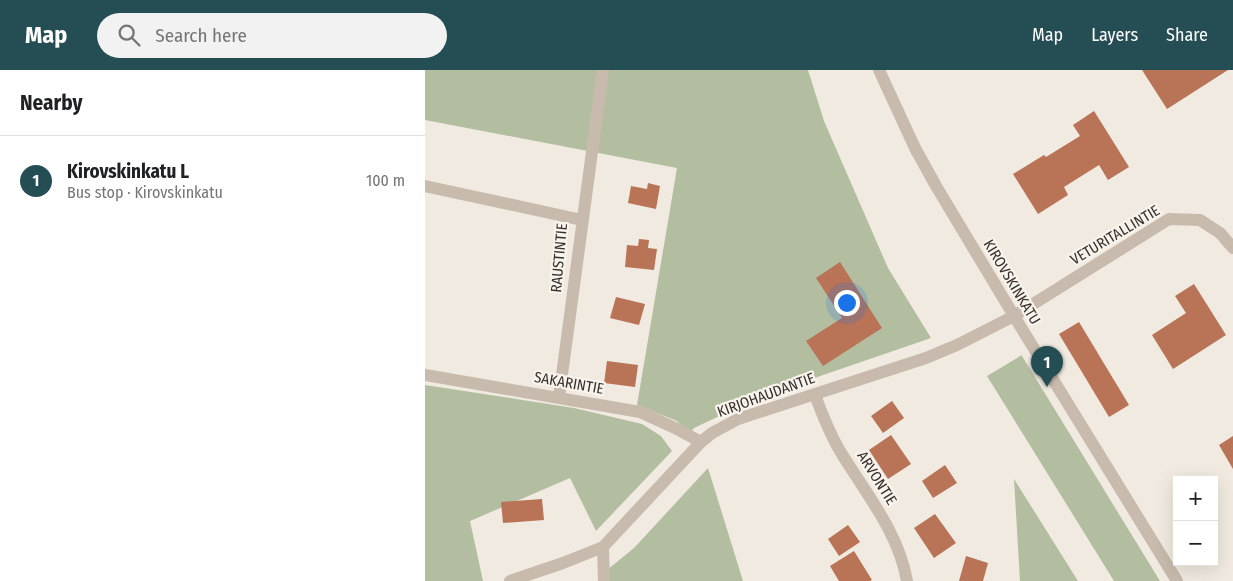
<!DOCTYPE html>
<meta charset="utf-8">
<style>
body{margin:0;font-family:"Fira Sans Condensed",sans-serif;background:#f2f2f2;color:#202124}
.controls{position:absolute;right:15px;bottom:15px;display:grid;overflow:hidden;border-radius:0px;box-shadow:0 5px 20px #0002}
.controls button{width:45px;height:45px;display:grid;place-items:center;padding:0;border:0;border-bottom:1px solid #e0e0e0;background:#fff;color:#202124;font:25px sans-serif}
.you{position:absolute;left:421px;top:232px;width:18px;height:18px;margin:-12px;border:4px solid #fff;border-radius:50%;background:#1a73e8;box-shadow:0 0 0 8px #1a73e833}
.badge{display:grid;place-items:center;width:32px;height:32px;border-radius:50%;background:#254e54;color:#fff;font-size:16px;font-weight:700}
.pin{position:absolute;translate:-50% -41px;filter:drop-shadow(0 1px 2px #0008)}
.pin::after{content:'';position:absolute;top:26px;width:18px;height:15px;background:inherit;clip-path:polygon(0 0,100% 0,50% 100%)}
.list{margin:0;padding:0;list-style:none}
h2{display:flex;justify-content:space-between;align-items:center;height:65px;margin:0;padding:0 20px;font-size:21px}
h2 small{font-size:16px;font-weight:400;color:#757577}
.list li{display:grid;grid-template-columns:32px 1fr auto;gap:15px;align-items:center;box-sizing:border-box;height:90px;padding:0 20px;border-top:1px solid #e0e0e0}
.list b{display:block;font-size:19px;white-space:nowrap}
.list p{margin:0;font-size:16px;white-space:nowrap;color:#757577}
.list em{font-size:16px;font-style:normal;color:#757577}
.icon{flex:none;width:28px;height:28px;fill:none;stroke:currentColor;stroke-width:2;stroke-linecap:round;stroke-linejoin:round}
.map{position:relative;flex:none;width:808px;height:511px;overflow:hidden}
header{display:flex;align-items:center;gap:30px;box-sizing:border-box;height:70px;padding:0 25px;background:#254e54;color:#fff}
header strong{font-size:24px}
nav{display:flex;gap:28px;margin-inline-start:auto;font-size:18px}
.search{width:350px;height:45px;background:#f2f2f2;display:flex;align-items:center;gap:12px;box-sizing:border-box;padding:0 18px;border-radius:28px;color:#757577;font-size:19px}
main{display:flex}
aside{flex:1;background:#fff}
.map>svg:first-child{display:block}
</style>
<header>
<strong>Map</strong>
<div class="search"><svg class="icon" aria-label="search" viewBox="0 0 24 24"><circle cx="10" cy="10" r="6"/><path d="M15 15l6 6"/></svg>Search here</div>
<nav><a>Map</a><a>Layers</a><a>Share</a></nav>
</header>
<main>
<aside>
<h2>Nearby<small></small></h2>
<ul class="list">
<li><span class="badge">1</span><div><b>Kirovskinkatu L</b><p>Bus stop · Kirovskinkatu</p></div><em>100 m</em></li>
</ul>
</aside>
<div class="map">
<svg width="808" height="511" viewBox="0 0 808 511">
<rect width="100%" height="100%" fill="#f0eae0"/>
<path fill="#b3bea1" d="M0,0H383L399,51L463,198L506,268L337,326L269,358L264,364L252,351L212,335L252,98L0,50Z
M597,285V286L735,511H689L562,306Z
M0,315L149,338L217,354L236,366L247,381L171,461L145,408L45,451L58,511H0Z
M283,398L318,511H182V500L209,478Z
M589,409L653,511H595Z"/>
<path fill="#b97356" d="M717,0H803L742,39Z
M669,41L704,97L683,110L674,95L639,117L643,125L613,144L588,104L619,85L621,87L655,66L648,55Z
M223,113L235,116L231,139L203,133L206,116L222,119Z
M214,169L224,170L223,178L232,179L229,200L200,197L202,175L213,176Z
M415,192L457,258L398,296L381,271L417,248L391,208Z
M769,214L801,265L748,299L727,265L761,243L750,226Z
M191,227L220,234L214,255L185,248Z
M654,252L704,335L684,347L634,264Z
M182,291L213,295L210,317L179,313Z
M467,331L479,348L458,363L446,346Z
M466,365L486,394L463,409L444,380Z
M808,366V399L794,375Z
M520,395L532,413L508,428L497,411Z
M117,429L119,450L78,453L76,432Z
M510,444L531,473L509,488L489,458Z
M423,455L435,472L414,486L403,469Z
M429,481L447,510L445,511H414L405,496Z
M541,486L563,493L558,511H534Z"/>
<g fill="none" stroke-linecap="round" stroke-linejoin="round">
<path stroke="#c8bbad" stroke-width="12" d="M454,0L490,78L511,116L589,246L752,511
M0,116L157,150
M0,305L215,342L250,358L276,372
M390,325C397,344 405,364 415,381C441,424 473,461 482,511
M134,327L178,0
M178,477L179,511
M85,511L138,493L178,477L276,372L287,363L313,349L501,288L532,275L589,246L744,149L775,150L795,163L808,178"/>
</g>
<g text-anchor="middle" stroke-width="4.5" stroke-linejoin="round" paint-order="stroke">
<g font-size="15" fill="#372f2b" stroke="#f8f3ec">
<text transform="translate(690 165) rotate(-31)" y="5">VETURITALLINTIE</text>
<text transform="translate(134 188) rotate(-85)" y="5">RAUSTINTIE</text>
<text transform="translate(587 212) rotate(59)" y="5">KIROVSKINKATU</text>
<text transform="translate(144 313) rotate(10)" y="5">SAKARINTIE</text>
<text transform="translate(341 325) rotate(-20)" y="5">KIRJOHAUDANTIE</text>
<text transform="translate(452 408) rotate(58)" y="5">ARVONTIE</text>
</g>
</g>
</svg>
<div class="controls">
<button>+</button>
<button>−</button>
</div>
<div class="you"></div>
<div class="pin badge" style="left:622px;top:317px">1</div>
</div>
</main>
